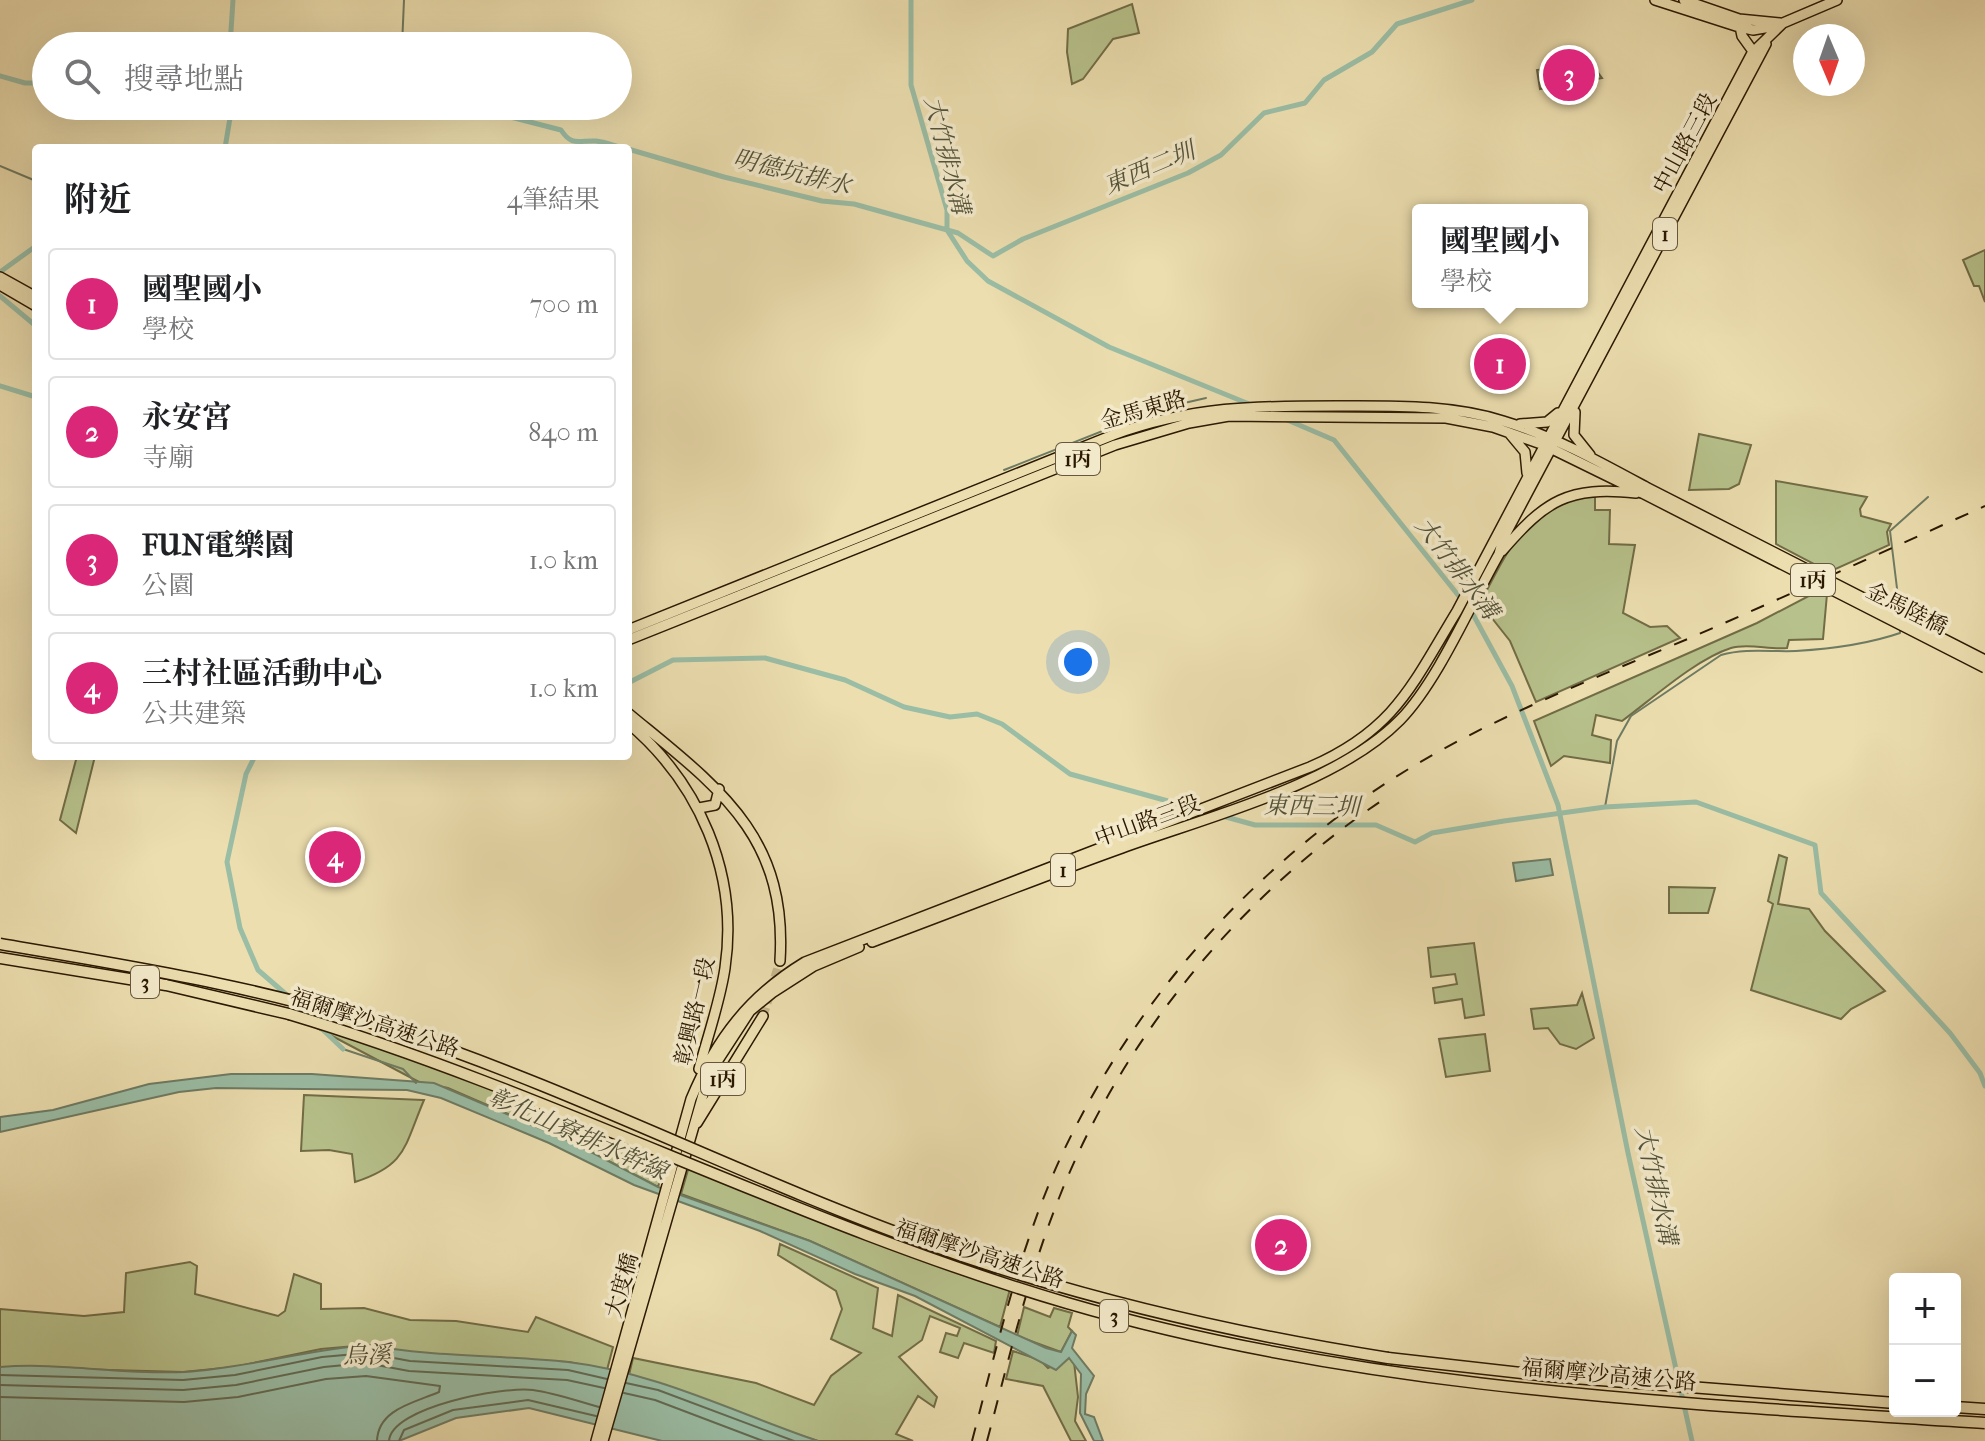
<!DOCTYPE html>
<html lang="zh-TW">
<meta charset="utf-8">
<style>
body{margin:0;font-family:"IM FELL French Canon","Noto Serif TC",serif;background:#f2f2f2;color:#202124}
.controls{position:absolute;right:24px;bottom:24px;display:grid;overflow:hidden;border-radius:8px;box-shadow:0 8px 32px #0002}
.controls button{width:72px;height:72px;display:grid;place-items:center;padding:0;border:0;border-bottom:2px solid #e0e0e0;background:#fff;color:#202124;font:40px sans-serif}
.compass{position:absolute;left:1793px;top:24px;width:72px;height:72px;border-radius:50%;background:#fff;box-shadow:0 8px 32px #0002;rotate:178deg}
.you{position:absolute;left:1078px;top:662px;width:28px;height:28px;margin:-20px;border:6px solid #fff;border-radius:50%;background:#1a73e8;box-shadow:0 0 0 12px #1a73e833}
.badge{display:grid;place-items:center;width:52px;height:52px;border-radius:50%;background:#db2777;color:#fff;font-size:26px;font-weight:700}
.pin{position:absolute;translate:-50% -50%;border:4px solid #fff;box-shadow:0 2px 8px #0006}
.popup{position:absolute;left:1412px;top:204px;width:176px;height:104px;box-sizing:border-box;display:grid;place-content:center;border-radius:8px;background:#fff;filter:drop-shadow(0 2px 6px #0005);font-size:26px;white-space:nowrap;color:#757577}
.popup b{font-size:30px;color:#202124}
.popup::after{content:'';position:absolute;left:50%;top:100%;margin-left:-16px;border:16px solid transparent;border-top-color:#fff}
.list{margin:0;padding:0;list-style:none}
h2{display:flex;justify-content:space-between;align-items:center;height:104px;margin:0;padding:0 32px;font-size:34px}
h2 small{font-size:26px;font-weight:400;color:#757577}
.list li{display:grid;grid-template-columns:52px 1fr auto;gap:24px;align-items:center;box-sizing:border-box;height:112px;margin:0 16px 16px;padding:0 16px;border:2px solid #e0e0e0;border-radius:8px}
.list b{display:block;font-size:30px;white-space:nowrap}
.list p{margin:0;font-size:26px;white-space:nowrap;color:#757577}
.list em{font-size:26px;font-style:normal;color:#757577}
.icon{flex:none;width:44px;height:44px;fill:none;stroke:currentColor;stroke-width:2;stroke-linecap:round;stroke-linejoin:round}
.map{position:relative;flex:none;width:1985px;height:1441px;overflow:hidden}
.search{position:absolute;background:#fff;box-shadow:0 8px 32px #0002;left:32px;top:32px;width:600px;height:88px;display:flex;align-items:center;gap:20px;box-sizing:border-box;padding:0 28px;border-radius:44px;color:#757577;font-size:30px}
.panel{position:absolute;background:#fff;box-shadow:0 8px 32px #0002;left:32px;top:144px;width:600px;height:616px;border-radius:8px}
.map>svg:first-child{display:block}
</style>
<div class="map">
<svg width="1985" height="1441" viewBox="0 0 1985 1441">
<rect width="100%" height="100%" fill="#ecdeaf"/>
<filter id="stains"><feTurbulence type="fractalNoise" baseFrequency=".0025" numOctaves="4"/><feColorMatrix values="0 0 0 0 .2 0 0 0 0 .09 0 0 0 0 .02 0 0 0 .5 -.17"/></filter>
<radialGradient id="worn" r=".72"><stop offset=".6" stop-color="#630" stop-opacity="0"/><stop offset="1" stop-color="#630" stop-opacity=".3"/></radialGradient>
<path fill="#b7c18b" stroke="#716c46" stroke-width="2" d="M1132,4L1139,33L1113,39L1083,79L1072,84L1067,52L1068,29Z
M1579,63L1593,66L1602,78L1540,89L1537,70Z
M1985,250V302L1979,286H1974L1963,260Z
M1699,434L1751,445L1739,484L1729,489L1689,490Z
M1776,481L1867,497L1860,509L1861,516L1891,524L1887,532L1889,545L1829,572L1776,544Z
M1595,493V510H1610L1609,544L1635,545L1623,613L1650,627L1667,626L1680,638L1536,702L1510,641L1480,603C1512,543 1524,509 1595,493Z
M1822,589L1827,594L1823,639L1789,640L1787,648C1770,650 1748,643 1731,648C1696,659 1652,699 1622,721L1596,715L1592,735L1611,740L1610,763L1564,756L1551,766L1534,721L1757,623Z
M77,756H95L76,833L60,820Z
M1779,855L1787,858L1778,904L1809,909L1825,931L1885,991L1851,1009L1841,1019L1751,990L1773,904L1768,901Z
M1669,887L1715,888L1708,913H1669Z
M1474,943L1484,1015L1465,1018L1462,999L1435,1003L1433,988L1457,984L1455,974L1431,977L1428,948Z
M1582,993L1594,1038L1576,1049L1560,1044L1548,1028L1534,1029L1531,1009L1577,1005Z
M317,1028C440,1056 553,1103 668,1153L658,1187L570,1141L448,1088L419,1082Z
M1485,1034L1490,1071L1446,1077L1439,1039Z
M304,1095L423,1100H424C404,1147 407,1165 355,1182L352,1154L329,1150L301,1151Z
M690,1163L1010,1289L1000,1327L810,1241L681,1194Z
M780,1244L878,1288L873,1328L892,1336L898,1295L996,1341L994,1353L964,1343L958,1358L940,1352L946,1333L957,1336L960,1328L930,1316L922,1340L899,1357L937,1397L934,1407L918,1396L896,1434L913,1441H818L628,1379L633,1358L756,1383L814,1405L831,1376L861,1353L831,1339L842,1309L836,1291L778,1255Z
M190,1262L197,1266L195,1294L278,1316L285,1311L294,1274L321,1284V1309L364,1308L410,1320L456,1321L528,1332L536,1317L613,1347L607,1370L569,1362L411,1353L367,1345L321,1349L234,1367L183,1372L0,1367V1309L84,1316L124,1312L126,1273Z
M1024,1307L1050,1317L1054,1308L1072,1313L1068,1327L1072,1331L1061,1352L1017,1336Z
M1013,1351L1040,1360L1048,1368L1069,1358L1074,1362L1078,1397L1075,1421L1086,1441H1071L1043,1386L1006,1379Z"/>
<path fill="#9abda5" stroke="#6e7b63" stroke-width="2" d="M1550,859L1553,875L1516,881L1513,863Z
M231,1074H312L434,1083L570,1141L658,1187L810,1241L1046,1348L1061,1352L1072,1331L1076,1335L1072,1348L1094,1376L1086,1394L1085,1414L1094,1417L1103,1441H1094L1080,1413L1081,1374L1069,1358L1056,1370L915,1296L855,1274L760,1231L634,1185L549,1143L441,1098L407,1090L216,1088L179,1092L0,1132V1117L53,1110L149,1084Z
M367,1345C434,1357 501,1355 568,1362C655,1372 736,1413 818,1441H662L529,1408L456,1418L399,1441H0V1367C61,1362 123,1375 185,1372C246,1368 306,1350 367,1345Z"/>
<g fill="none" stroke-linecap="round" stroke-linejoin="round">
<path stroke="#626a53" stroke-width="2" d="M0,1375L183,1380L235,1375L322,1357L367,1353L410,1361L568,1370L607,1379
M626,1383L658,1390L794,1441
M0,1385L183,1390L236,1385L324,1367L366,1363L409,1371L567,1380L604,1388
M624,1393L655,1400L763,1441
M0,1397L184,1402L238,1397L326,1379L366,1376L440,1386L439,1392C414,1403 378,1409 377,1441
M389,1441C391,1407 504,1386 533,1390C555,1393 577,1401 599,1407
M399,1441L404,1430L453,1410L528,1400L596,1416"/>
<path stroke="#6e7b63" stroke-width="2" d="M402,46L404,0
M0,166L36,181
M1004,470L1158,409L1206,398
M1900,613L1890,531L1928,497
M1605,807L1617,741L1631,716L1721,655C1746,648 1770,652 1796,651C1829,649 1868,644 1900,633V628
M343,1049L403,1069L416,1083"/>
<path stroke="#9abda5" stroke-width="5" d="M911,0V85L947,210V230L967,261L988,281L1109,347L1254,406
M230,46L233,0
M0,76L25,83H46
M468,106L561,130C572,147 579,140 596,141C605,142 615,146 624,148
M225,148L232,106
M628,149L724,177L822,201L854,204L958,233L993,256L1023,239L1188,173L1221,155L1264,113L1305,103L1324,80L1372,52L1397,24L1472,0
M0,272L36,246
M0,296L36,326
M0,386L36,397
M1285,419L1334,440L1462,600
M1469,607L1512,686L1558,805L1628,1153L1692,1441
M628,683L673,660L765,658L845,680L904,707L950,717L977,714L1002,724L1070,774L1255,825H1376L1415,842L1432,833L1504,821L1605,807L1696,802L1815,845L1821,893L1950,1033L1980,1073L1985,1086
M255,756L246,774L227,862L240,928L258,970L288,996
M295,1003L311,1019
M321,1028L343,1049"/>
<path stroke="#c5b68c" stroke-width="9" stroke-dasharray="9 4.5" stroke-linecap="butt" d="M763,1016L780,961"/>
<defs>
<path id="primary" d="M1655,0L1739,27L1753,30L1776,26
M1684,0L1739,19L1780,23
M1739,22L1742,36L1755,54
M0,277L36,297
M0,285L36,306
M1575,412L1574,435L1590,455
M1520,424L1547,422L1558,413
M1510,434L1525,452L1527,473
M1502,551C1546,500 1568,486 1636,493
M628,630L1113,435C1195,405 1260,406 1346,406C1398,406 1452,405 1503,421C1553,436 1600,462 1646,487
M628,640L1115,445L1189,423L1229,416L1446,418L1493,427L1544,445L1642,493
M628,713C716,786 788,834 780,961
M628,723C699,783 739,873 725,968C720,1002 708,1035 699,1069
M699,808L715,805L719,789
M872,942C956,911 1038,878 1122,848C1207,817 1336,785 1400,720C1438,681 1471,603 1499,554L1503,539L1766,44
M697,1123L763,1016
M596,1441L691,1099C716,1039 749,996 805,962L1310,767C1395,730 1412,685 1457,611L1752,53L1783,23L1837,0
M603,1441L709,1074L750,1011L772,993L814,966L859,947"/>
<path id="motorway" d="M0,958L166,985L289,1014
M1388,1358L1548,1376L1895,1403
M1955,1407L1985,1409"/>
</defs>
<use href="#primary" stroke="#2b1801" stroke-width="12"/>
<use href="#motorway" stroke="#2b1801" stroke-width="13"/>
<use href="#primary" stroke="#ecdeaf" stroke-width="9"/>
<use href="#motorway" stroke="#ecdeaf" stroke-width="10"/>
<path stroke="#2b1801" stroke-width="2" stroke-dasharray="14 14" stroke-linecap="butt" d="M972,1441C998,1342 1021,1241 1065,1148C1145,982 1275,843 1436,753C1517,708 1605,674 1690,638C1789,595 1887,550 1985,506
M987,1441C1009,1359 1028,1276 1059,1198C1123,1035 1243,893 1387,797"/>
<defs>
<path id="primary-bridge" d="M1646,487L1985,660
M1642,493L1985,668"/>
<path id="motorway-bridge" d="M0,944C135,967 269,988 399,1032C579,1092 749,1180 928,1244C1078,1298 1231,1333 1388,1358
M289,1014C555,1094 801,1225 1067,1303C1364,1390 1678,1403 1985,1423"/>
</defs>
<use href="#primary-bridge" stroke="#2b1801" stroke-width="12" stroke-linecap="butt"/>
<use href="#motorway-bridge" stroke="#2b1801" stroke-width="13" stroke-linecap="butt"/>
<use href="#primary-bridge" stroke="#ecdeaf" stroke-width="9"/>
<use href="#motorway-bridge" stroke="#ecdeaf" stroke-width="10"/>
</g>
<g text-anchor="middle" stroke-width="7" stroke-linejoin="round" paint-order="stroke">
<g fill="#f3eacb" stroke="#67573e" stroke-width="2">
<rect x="1653" y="218" width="24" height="32" rx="6"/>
<rect x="1056" y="443" width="44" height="32" rx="6"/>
<rect x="1791" y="564" width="44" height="32" rx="6"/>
<rect x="1051" y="854" width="24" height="32" rx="6"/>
<rect x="131" y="966" width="28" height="32" rx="6"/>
<rect x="701" y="1063" width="44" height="32" rx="6"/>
<rect x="1100" y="1300" width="28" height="32" rx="6"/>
</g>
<g font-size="20" font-weight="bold" fill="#2b1801">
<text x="1665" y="241">1</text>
<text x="1078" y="466">1丙</text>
<text x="1813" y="587">1丙</text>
<text x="1063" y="877">1</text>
<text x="145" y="989">3</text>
<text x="723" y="1086">1丙</text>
<text x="1114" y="1323">3</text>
</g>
<g font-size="22" fill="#2b1801" stroke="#f3eacb">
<text transform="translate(1684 143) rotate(-62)" y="8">中山路三段</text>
<text transform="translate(1143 409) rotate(-16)" y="8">金馬東路</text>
<text transform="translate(1907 608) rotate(27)" y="8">金馬陸橋</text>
<text transform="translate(1147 820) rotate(-20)" y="8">中山路三段</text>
<text transform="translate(694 1011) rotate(-77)" y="8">彰興路一段</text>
<text transform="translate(375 1022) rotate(18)" y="8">福爾摩沙高速公路</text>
<text transform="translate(980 1253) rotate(18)" y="8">福爾摩沙高速公路</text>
<text transform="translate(621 1285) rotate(-74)" y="8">大度橋</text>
<text transform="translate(1609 1374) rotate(5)" y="8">福爾摩沙高速公路</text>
</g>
<g font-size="24" font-style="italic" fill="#52523a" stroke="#f3eacb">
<text transform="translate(947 155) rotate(76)" y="8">大竹排水溝</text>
<text transform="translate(1149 168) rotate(-23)" y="8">東西二圳</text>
<text transform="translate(792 172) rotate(14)" y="8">明德坑排水</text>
<text transform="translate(1457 568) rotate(53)" y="8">大竹排水溝</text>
<text transform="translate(1312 806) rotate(1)" y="8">東西三圳</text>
<text transform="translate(578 1134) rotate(24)" y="8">彰化山寮排水幹線</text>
<text transform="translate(1656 1185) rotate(78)" y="8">大竹排水溝</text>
<text transform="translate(367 1355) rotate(-2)" y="8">烏溪</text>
</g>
</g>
<rect width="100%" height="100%" filter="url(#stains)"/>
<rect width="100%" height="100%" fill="url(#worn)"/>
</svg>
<div class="controls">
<button>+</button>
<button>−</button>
</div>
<svg class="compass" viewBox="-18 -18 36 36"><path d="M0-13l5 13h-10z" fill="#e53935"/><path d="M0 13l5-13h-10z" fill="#757577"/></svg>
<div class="you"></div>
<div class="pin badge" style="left:1500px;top:364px">1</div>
<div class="popup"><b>國聖國小</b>學校</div>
<div class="pin badge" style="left:1281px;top:1245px">2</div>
<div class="pin badge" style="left:1569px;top:75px">3</div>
<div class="pin badge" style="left:335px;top:857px">4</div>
<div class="search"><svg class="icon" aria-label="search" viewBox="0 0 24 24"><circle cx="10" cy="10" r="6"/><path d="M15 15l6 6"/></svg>搜尋地點</div>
<section class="panel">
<h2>附近<small>4筆結果</small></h2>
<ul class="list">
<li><span class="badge">1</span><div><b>國聖國小</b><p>學校</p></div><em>700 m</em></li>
<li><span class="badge">2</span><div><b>永安宮</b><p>寺廟</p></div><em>840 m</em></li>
<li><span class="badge">3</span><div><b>FUN電樂園</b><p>公園</p></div><em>1.0 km</em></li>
<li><span class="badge">4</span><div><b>三村社區活動中心</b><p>公共建築</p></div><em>1.0 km</em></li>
</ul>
</section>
</div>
